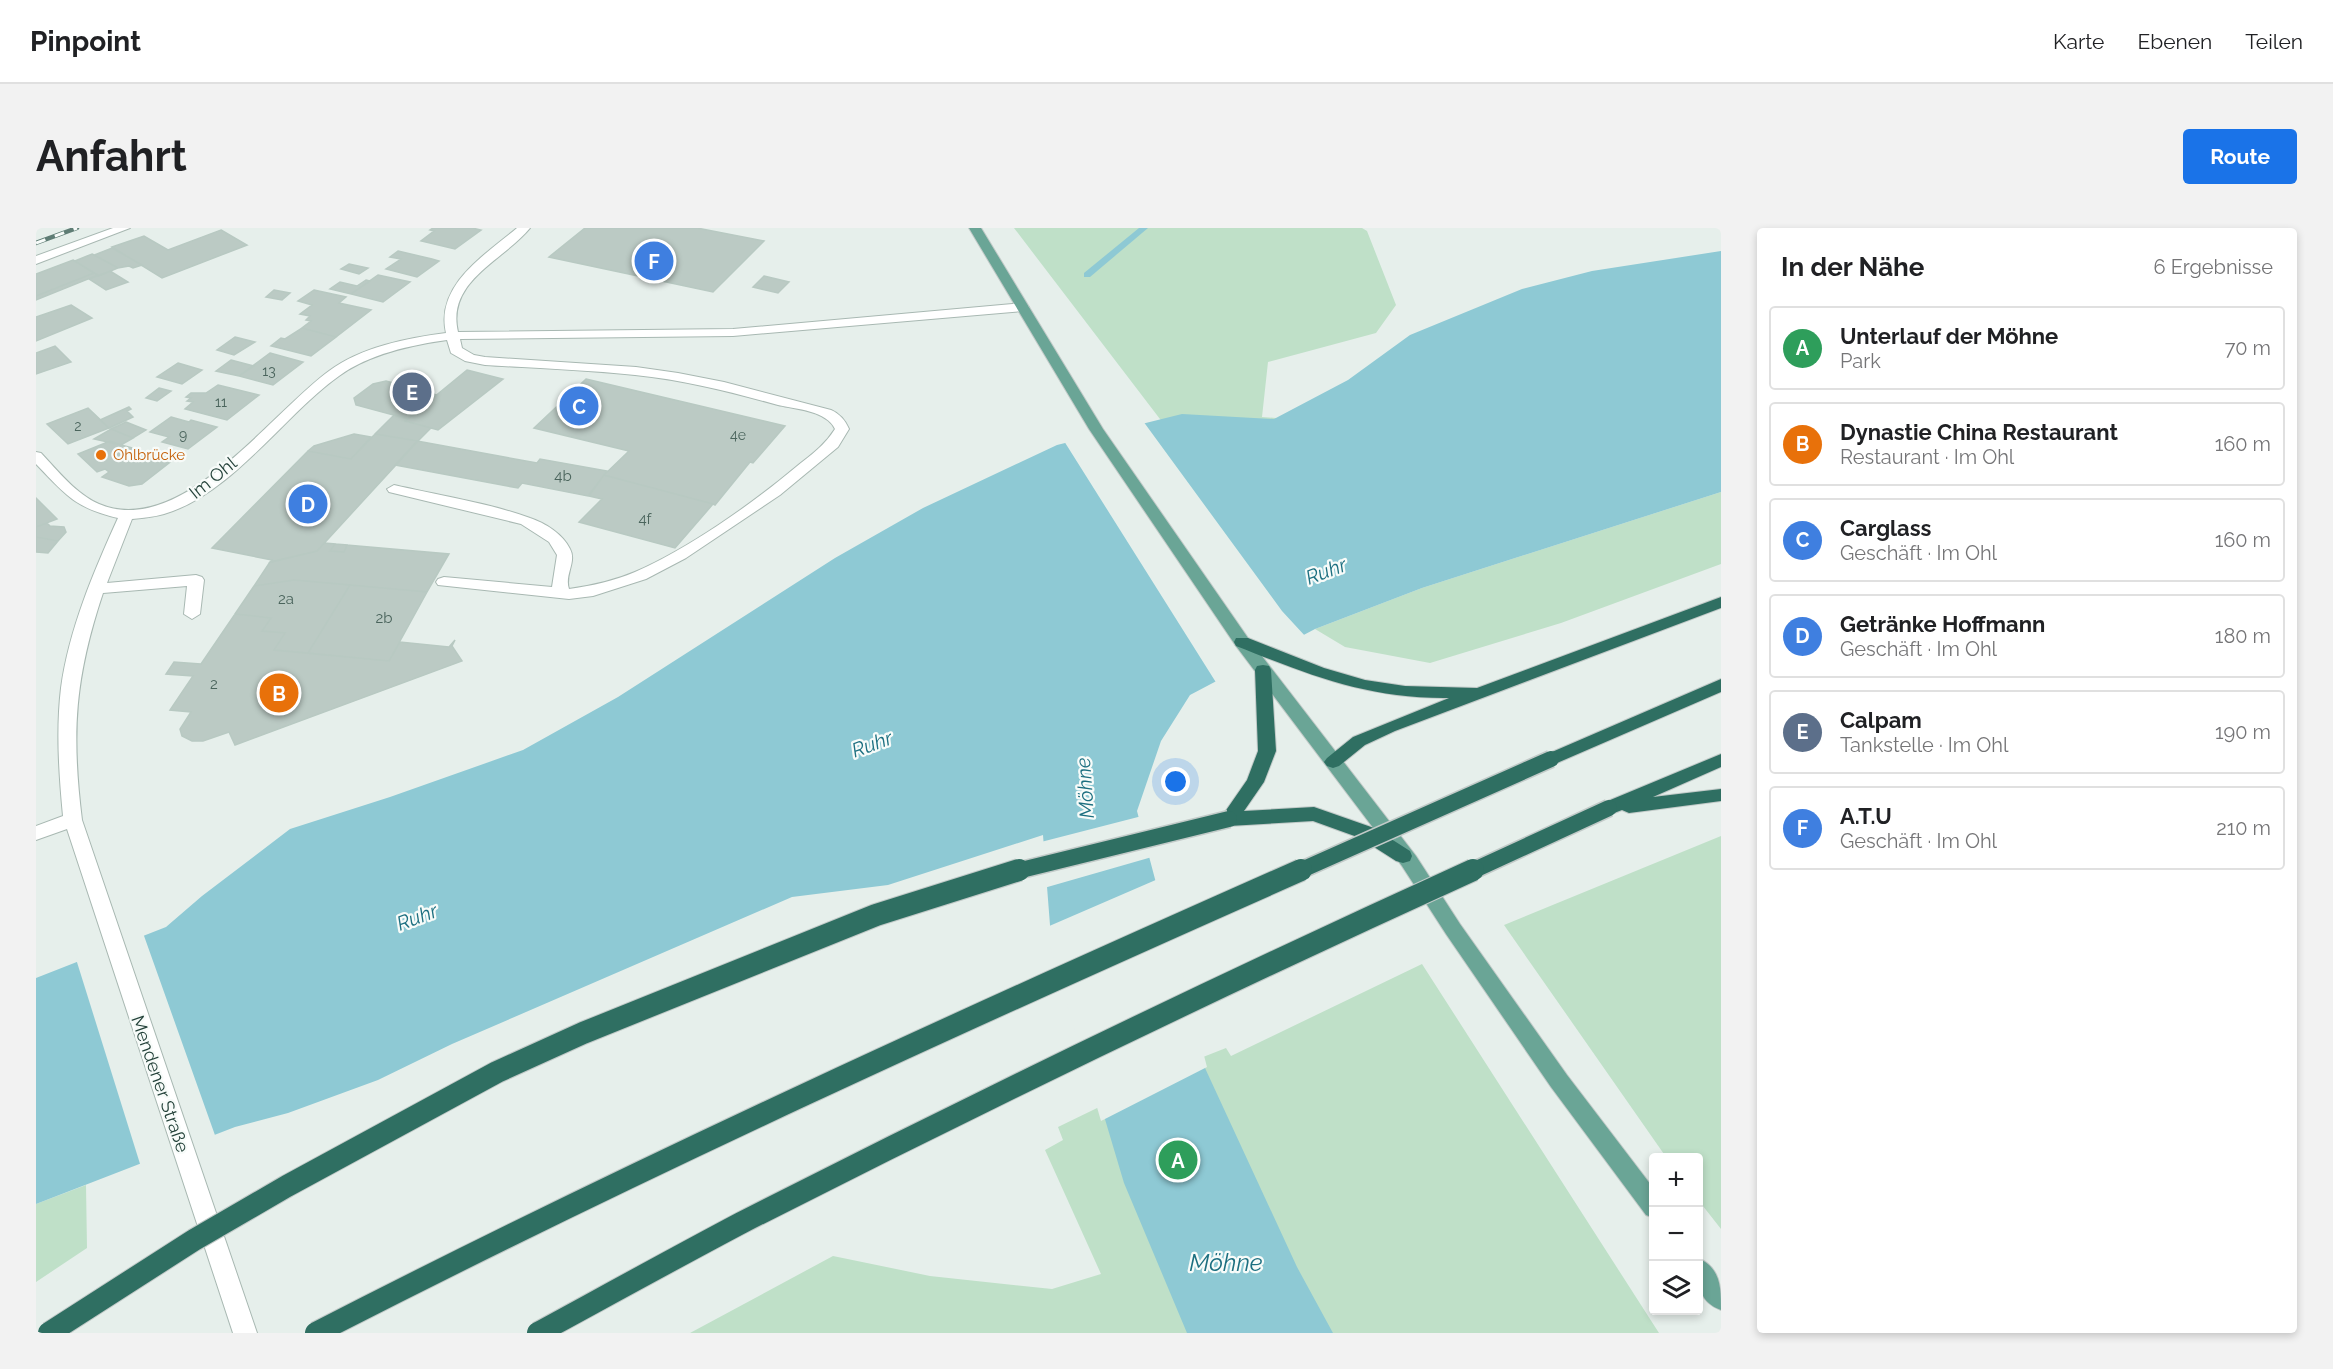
<!DOCTYPE html>
<html lang="de">
<meta charset="utf-8">
<style>
body{margin:0;font-family:Raleway,sans-serif;background:#f2f2f2;color:#202124}
.controls{position:absolute;right:18px;bottom:18px;display:grid;overflow:hidden;border-radius:6px;box-shadow:0 3px 9px #0003}
.controls button{width:54px;height:54px;display:grid;place-items:center;padding:0;border:0;border-bottom:2px solid #e0e0e0;background:#fff;color:#202124;font:30px sans-serif}
.you{position:absolute;left:1140px;top:554px;width:21px;height:21px;margin:-15px;border:4px solid #fff;border-radius:50%;background:#1a73e8;box-shadow:0 0 0 9px #1a73e833}
.badge{display:grid;place-items:center;width:39px;height:39px;border-radius:50%;background:#1a73e8;color:#fff;font-size:20px;font-weight:700}
.pin{position:absolute;translate:-50% -50%;border:3px solid #fff;box-shadow:0 2px 6px #0006}
.list{margin:0;padding:0;list-style:none}
h2{display:flex;justify-content:space-between;align-items:center;height:78px;margin:0;padding:0 24px;font-size:26px}
h2 small{font-size:20px;font-weight:400;color:#757577}
.list li{display:grid;grid-template-columns:39px 1fr auto;gap:18px;align-items:center;box-sizing:border-box;height:84px;margin:0 12px 12px;padding:0 12px;border:2px solid #e0e0e0;border-radius:6px}
.list b{display:block;font-size:22px;white-space:nowrap}
.list p{margin:0;font-size:20px;white-space:nowrap;color:#757577}
.list em{font-size:20px;font-style:normal;color:#757577}
.icon{flex:none;width:33px;height:33px;fill:none;stroke:currentColor;stroke-width:2;stroke-linecap:round;stroke-linejoin:round}
.map{position:relative;flex:none;width:1685px;height:1105px;overflow:hidden;border-radius:6px}
header{display:flex;align-items:center;gap:36px;box-sizing:border-box;height:84px;padding:0 30px;background:#fff;border-bottom:2px solid #e0e0e0}
header strong{font-size:28px}
nav{display:flex;gap:33px;margin-inline-start:auto;font-size:21px}
.intro{display:flex;align-items:center;justify-content:space-between;box-sizing:border-box;height:144px;padding:0 36px}
h1{margin:0;font-size:42px}
.button{padding:15px 27px;border-radius:6px;background:#1a73e8;color:#fff;font-size:21px;font-weight:700}
main{display:flex;gap:36px;padding:0 36px}
aside{flex:1;background:#fff;border-radius:6px;box-shadow:0 3px 9px #0003}
.map>svg:first-child{display:block}
</style>
<header>
<strong>Pinpoint</strong>
<nav><a>Karte</a><a>Ebenen</a><a>Teilen</a></nav>
</header>
<div class="intro"><h1>Anfahrt</h1><a class="button">Route</a></div>
<main>
<div class="map">
<svg width="1685" height="1105" viewBox="0 0 1685 1105">
<rect width="100%" height="100%" fill="#e6efeb"/>
<path fill="#bfe0c8" d="M978,0H1326L1331,3L1360,77L1340,105L1232,134L1226,189L1317,196L1221,318Z
M1685,264V336L1525,395L1394,435L1309,419L1279,401L1386,360Z
M1685,608V1001L1663,973L1662,930L1630,929L1468,697Z
M1386,736L1623,1105H654L797,1028L894,1048L1016,1061L1065,1046L1009,922L1027,912L1022,899L1162,831L1190,820L1195,828Z
M50,957L51,1020L0,1054V976Z"/>
<path fill="#8ec9d4" d="M1685,23V264L1386,360L1279,401L1154,467L1125,513L1101,583L1169,840L1261,1039L1297,1105H1151L1088,955L1015,710L1007,607L852,657L756,669L416,816L342,852L252,885L199,899L0,976V750L130,699L166,668L254,601L354,569L487,522L582,469L799,330L887,280L1021,217L1146,186L1238,191L1312,152L1374,107L1486,61L1556,43Z"/>
<path fill="#e6efeb" d="M1107,193L1246,383L1270,409L1181,456L1028,213Z
M1106,588L1116,629L1008,660L1005,614Z
M1122,651L1171,839L1065,893L1012,711L1011,699Z
M107,705L180,910L105,939L40,731Z"/>
<g fill="none" stroke-linecap="round" stroke-linejoin="round">
<path fill="#8ec9d4" fill-rule="evenodd" d="M1103,0H1112L1054,49H1048V45Z"/>
</g>
<path fill="#bbcac4" stroke="#b8c9c2" stroke-width="1.5" d="M397,0H436L445,2L419,21L385,13L398,3L394,2Z
M549,0H661L728,13L677,64L513,29Z
M185,2L211,17L126,50L76,19L108,8L132,22Z
M76,20L106,37L97,40L93,38L82,40L58,27Z
M362,23L396,31L403,33L381,49L350,41L365,31L354,29Z
M56,26L58,27L82,40L63,48L39,33Z
M37,32L58,45L0,68V46Z
M313,36L332,40L323,46L305,41Z
M74,43L92,54L70,62L53,51Z
M58,45L62,47L0,72V68Z
M342,47L374,54L347,74L315,66Z
M728,48L753,54L742,65L717,59Z
M330,52L334,53L315,66L294,61L304,54L321,58Z
M238,62L254,65L246,72L230,69Z
M278,62L310,69L303,75L335,82L300,109L266,100L275,93L270,92L274,88L264,86L276,77L262,73Z
M35,77L56,90L0,113V89Z
M266,100L300,109L275,128L235,118L245,110L249,111Z
M199,109L219,114L198,127L181,122Z
M19,118L35,134L0,146V125Z
M234,125L267,134L237,157L203,148Z
M195,132L218,138L203,148L180,143Z
M142,135L166,142L146,156L121,149Z
M431,142L467,151L402,202L369,193Z
M550,151L749,198L717,235L714,234L679,277L677,276L568,247L593,223L498,200Z
M350,153L401,167L372,191L320,177L318,170L337,156Z
M182,157L223,167L191,192L149,181L157,174L151,173L155,170L150,169L155,165H170Z
M123,160L135,163L121,173L110,170Z
M93,179L95,181L91,183L97,189L73,200L64,192Z
M52,180L73,200L32,216L11,196Z
M358,187L372,191L369,193L395,200L382,213L339,206Z
M135,189L153,194L155,192L181,199L152,221L126,214L133,209L114,204Z
M90,194L110,202L97,210L75,201Z
M75,201L97,210L85,217L58,211Z
M318,206L335,209L315,231L272,223L278,218Z
M339,206L382,213L281,323L236,334H234L236,332L176,320L272,223L315,231Z
M74,213L85,217L138,231L106,256L93,258L66,249L73,244L69,241L61,244L42,226Z
M381,213L501,235L504,231L571,243L552,268L486,255L482,260L359,237Z
M568,247L677,276L639,320L543,294L566,271L553,268Z
M0,270L21,291L0,299Z
M11,295L14,298L28,299L30,304L22,313L0,309V299Z
M0,309L22,313L12,325L0,324Z
M288,315L299,316L294,323L308,324L311,317L413,326L391,364L258,352L218,358L234,334L281,323Z
M299,316L311,317L308,324L294,323Z
M258,352L314,357L272,425L238,422L249,405L226,403L235,390L199,386L218,358Z
M314,357L391,364L353,433L272,425Z
M199,386L235,390L226,403L249,405L238,422L353,433L364,414L413,419L419,412L416,418L426,433L199,517L193,504L167,513H156L146,508L144,501L155,484L134,482L157,448L130,446L138,434L165,436Z"/>
<g fill="none" stroke-linecap="round" stroke-linejoin="round">
<defs>
<path id="minor" d="M77,0H94L0,36V28Z
M481,0H494C467,33 410,53 422,104L697,101L987,75L993,79L987,83L697,108L424,111L426,120L438,127L449,129L600,139L642,145L688,154L795,182C804,186 809,192 813,201L802,219L744,267L650,330L610,351L557,368L533,371L402,357L400,354L402,351L408,349L516,359L521,327L513,314L485,296L353,264L351,261L358,257C401,267 453,275 494,290C509,295 527,306 534,321C541,334 528,347 533,361C555,358 578,353 599,344C652,321 716,276 760,239C775,227 789,217 799,201C791,183 760,181 742,177C695,164 648,152 599,147C549,142 499,140 449,137L429,133L415,125L411,112C375,117 333,126 303,148C247,188 196,266 128,286C118,289 106,290 96,291L71,355L160,347L166,349L168,352L164,386L156,391L148,386L151,358L67,365C39,449 35,504 46,592L221,1105H197L31,601L0,612V598L27,588C23,546 20,502 25,460C33,401 58,343 82,290C39,280 30,267 0,236V224L5,225C22,243 40,266 63,276C145,311 235,185 293,143C325,119 371,110 410,105C399,57 449,27 481,0Z"/>
<path id="major" d="M933,0H945L1067,201L1212,410L1380,628L1424,696L1531,847L1618,961V990L1610,987L1515,859L1410,706L1366,638L1200,418L1053,201Z
M1662,1030C1685,1040 1685,1060 1685,1082C1660,1073 1662,1052 1662,1030Z"/>
<path id="highway" d="M1685,369V380L1359,503L1329,517L1303,538L1297,540L1291,538L1288,534L1291,530L1317,509L1413,470C1331,471 1274,447 1200,418L1198,414L1200,410H1212L1288,440L1329,452L1369,458L1441,460Z
M1227,437L1233,438L1235,442L1240,523L1228,554L1208,583L1278,579L1338,600L1374,623L1376,628L1374,633L1367,635L1360,633L1324,610L1277,593L1193,598L1186,596L1184,591L1211,552L1222,523L1219,442L1221,438Z
M1685,451V464L1521,535L1515,537L1509,535L1506,531L1509,527Z
M1685,526V539L1617,569L1685,561V573L1593,585L1586,582L1573,587L1567,585L1564,580L1567,575Z"/>
</defs>
<use href="#minor" stroke="#a8b8b2" stroke-width="2"/>
<use href="#major" stroke="#c2cac8" stroke-width="2"/>
<use href="#highway" stroke="#c2cac8" stroke-width="2"/>
<use href="#minor" fill="#fff" fill-rule="evenodd"/>
<use href="#major" fill="#6aa596" fill-rule="evenodd"/>
<use href="#highway" fill="#2f6f62" fill-rule="evenodd"/>
<defs>
<path id="rail" d="M0,15L41,0"/>
</defs>
<use href="#rail" stroke="#5f7d75" stroke-width="4.5"/>
<use href="#rail" stroke="#f7fbf9" stroke-width="3" stroke-dasharray="10" stroke-linecap="butt"/>
<defs>
<path id="highway-bridge-far1" d="M977,644L1193,591
M1261,644L1515,531
M1434,644L1573,580"/>
<path id="highway-bridge" d="M13,1105L158,1012L251,958L461,844L547,805L840,687L983,642
M280,1105C603,939 933,789 1265,642
M502,1105C570,1068 637,1031 705,995C946,872 1191,754 1437,642"/>
</defs>
<use href="#highway-bridge-far1" stroke="#c2cac8" stroke-width="19" stroke-linecap="butt"/>
<use href="#highway-bridge" stroke="#c2cac8" stroke-width="24" stroke-linecap="butt"/>
<use href="#highway-bridge-far1" stroke="#2f6f62" stroke-width="16"/>
<use href="#highway-bridge" stroke="#2f6f62" stroke-width="22"/>
</g>
<circle fill="#e8710a" stroke="#f7fbf9" stroke-width="2" cx="65" cy="227" r="6"/>
<g text-anchor="middle" stroke-width="4.5" stroke-linejoin="round" paint-order="stroke">
<g font-size="14" fill="#4a645c">
<text x="233" y="148">13</text>
<text x="185" y="179">11</text>
<text x="42" y="203">2</text>
<text x="147" y="212">9</text>
<text x="702" y="212">4e</text>
</g>
<g font-size="15" fill="#c56008" stroke="#f7fbf9" text-anchor="start">
<text x="77" y="232">Ohlbrücke</text>
</g>
<g font-size="15" fill="#4a645c">
<text x="527" y="253">4b</text>
<text x="609" y="296">4f</text>
<text x="250" y="376">2a</text>
<text x="348" y="395">2b</text>
<text x="178" y="461">2</text>
</g>
<g font-size="18" fill="#24423a" stroke="#f7fbf9">
<text transform="translate(177 250) rotate(-39)" y="6">Im Ohl</text>
<text transform="translate(124 856) rotate(71)" y="6">Mendener Straße</text>
</g>
<g font-size="20" font-style="italic" fill="#1c6f80" stroke="#f7fbf9">
<text transform="translate(1290 343) rotate(-21)" y="7">Ruhr</text>
<text transform="translate(836 516) rotate(-20)" y="7">Ruhr</text>
<text transform="translate(1049 560) rotate(-94)" y="7">Möhne</text>
<text transform="translate(381 689) rotate(-21)" y="7">Ruhr</text>
</g>
<g font-size="24" font-style="italic" fill="#1c6f80" stroke="#f7fbf9">
<text x="1190" y="1043">Möhne</text>
</g>
</g>
</svg>
<div class="controls">
<button>+</button>
<button>−</button>
<button><svg class="icon" aria-label="layers" viewBox="0 0 24 24"><path d="M12 4l9 5-9 5-9-5zM3 14l9 5 9-5"/></svg></button>
</div>
<div class="you"></div>
<div class="pin badge" style="left:1142px;top:932px;background:#2e9e5b">A</div>
<div class="pin badge" style="left:243px;top:465px;background:#e8710a">B</div>
<div class="pin badge" style="left:543px;top:178px;background:#3f7fe0">C</div>
<div class="pin badge" style="left:272px;top:276px;background:#3f7fe0">D</div>
<div class="pin badge" style="left:376px;top:164px;background:#5c6f8a">E</div>
<div class="pin badge" style="left:618px;top:33px;background:#3f7fe0">F</div>
</div>
<aside>
<h2>In der Nähe<small>6 Ergebnisse</small></h2>
<ul class="list">
<li><span class="badge" style="background:#2e9e5b">A</span><div><b>Unterlauf der Möhne</b><p>Park</p></div><em>70 m</em></li>
<li><span class="badge" style="background:#e8710a">B</span><div><b>Dynastie China Restaurant</b><p>Restaurant · Im Ohl</p></div><em>160 m</em></li>
<li><span class="badge" style="background:#3f7fe0">C</span><div><b>Carglass</b><p>Geschäft · Im Ohl</p></div><em>160 m</em></li>
<li><span class="badge" style="background:#3f7fe0">D</span><div><b>Getränke Hoffmann</b><p>Geschäft · Im Ohl</p></div><em>180 m</em></li>
<li><span class="badge" style="background:#5c6f8a">E</span><div><b>Calpam</b><p>Tankstelle · Im Ohl</p></div><em>190 m</em></li>
<li><span class="badge" style="background:#3f7fe0">F</span><div><b>A.T.U</b><p>Geschäft · Im Ohl</p></div><em>210 m</em></li>
</ul>
</aside>
</main>
